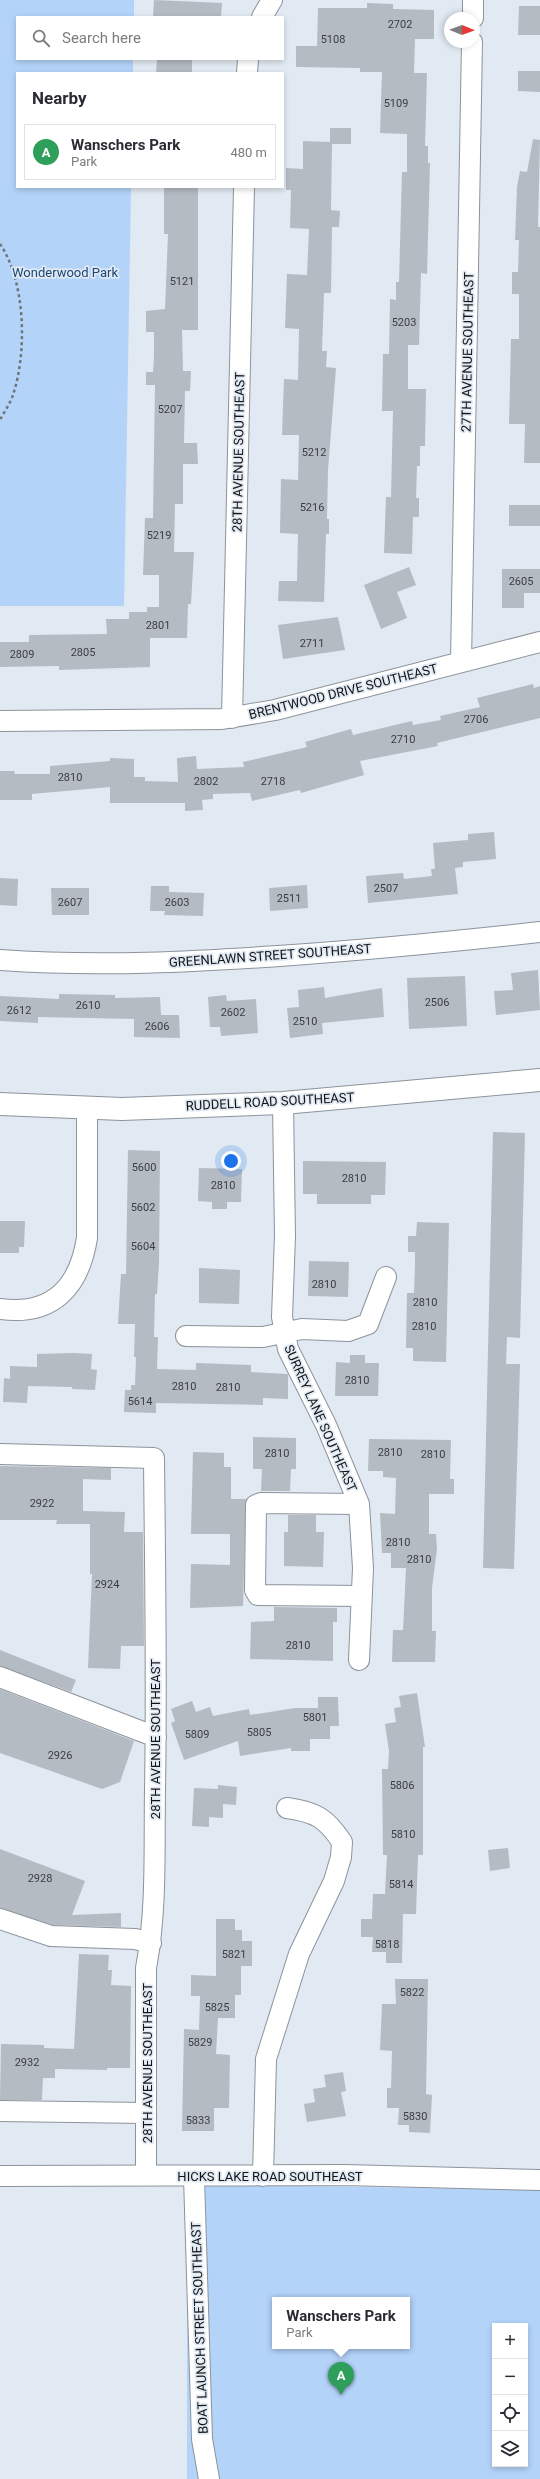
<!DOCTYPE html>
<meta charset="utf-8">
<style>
body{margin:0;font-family:Roboto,sans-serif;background:#f7f7f7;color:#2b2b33}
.controls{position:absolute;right:12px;bottom:12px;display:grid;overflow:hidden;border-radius:0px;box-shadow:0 2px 6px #0003}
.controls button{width:36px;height:36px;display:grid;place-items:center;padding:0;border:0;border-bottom:1px solid #e1e1e2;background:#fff;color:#2b2b33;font:20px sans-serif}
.compass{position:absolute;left:444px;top:12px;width:36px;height:36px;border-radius:50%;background:#fff;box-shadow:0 2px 6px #0003;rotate:91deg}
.you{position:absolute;left:231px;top:1161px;width:14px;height:14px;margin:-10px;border:3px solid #fff;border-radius:50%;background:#1a73e8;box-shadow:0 0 0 6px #1a73e833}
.badge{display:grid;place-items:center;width:26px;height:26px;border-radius:50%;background:#1a73e8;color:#fff;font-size:13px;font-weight:700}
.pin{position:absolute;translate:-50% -33px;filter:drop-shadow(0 1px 2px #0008)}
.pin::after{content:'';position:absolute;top:21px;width:14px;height:12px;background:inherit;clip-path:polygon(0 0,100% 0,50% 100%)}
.popup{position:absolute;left:272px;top:2297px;width:138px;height:52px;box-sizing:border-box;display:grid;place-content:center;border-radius:0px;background:#fff;filter:drop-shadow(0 1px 3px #0005);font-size:13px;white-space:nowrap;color:#7c7c81}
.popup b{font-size:15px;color:#2b2b33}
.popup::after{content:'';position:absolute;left:50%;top:100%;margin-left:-8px;border:8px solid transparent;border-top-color:#fff}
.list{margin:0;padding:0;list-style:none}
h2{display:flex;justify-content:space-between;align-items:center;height:52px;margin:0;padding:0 16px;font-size:17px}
h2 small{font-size:13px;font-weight:400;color:#7c7c81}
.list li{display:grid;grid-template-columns:26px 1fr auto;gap:12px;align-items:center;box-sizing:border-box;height:56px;margin:0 8px 8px;padding:0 8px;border:1px solid #e1e1e2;border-radius:0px}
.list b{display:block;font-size:15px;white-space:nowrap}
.list p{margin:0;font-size:13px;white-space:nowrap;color:#7c7c81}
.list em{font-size:13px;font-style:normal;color:#7c7c81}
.icon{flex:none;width:22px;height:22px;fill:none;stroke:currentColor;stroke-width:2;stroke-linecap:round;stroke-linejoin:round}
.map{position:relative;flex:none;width:540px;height:2479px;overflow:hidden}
.search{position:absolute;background:#fff;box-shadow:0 2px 6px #0003;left:16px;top:16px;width:268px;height:44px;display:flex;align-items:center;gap:10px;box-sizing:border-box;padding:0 14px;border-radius:0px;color:#7c7c81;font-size:15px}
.panel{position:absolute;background:#fff;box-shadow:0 2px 6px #0003;left:16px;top:72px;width:268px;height:116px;border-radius:0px}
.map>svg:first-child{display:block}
</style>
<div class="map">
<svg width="540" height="2479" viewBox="0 0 540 2479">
<rect width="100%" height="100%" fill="#e1e9f2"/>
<path fill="#b3d3f9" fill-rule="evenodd" d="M0,0H134V17H17V59H133V73H17V187H131L124,606H0Z
M187,2184L540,2190V2479H187ZM275,2300H407V2346H275ZM495,2326H525V2464H495Z"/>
<path fill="#b4bbc3" d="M154,0L222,3L221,17H153Z
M367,3L393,4V9L434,10V39H415L414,73H427L425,146H428V163H430L427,274L421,273L419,345H408V389H426L425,446H420V466H417L416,498H419V517H413L412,554L384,553L386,497H391L393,411H382L383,354H389L390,299L396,300V282H399L402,172H407V134L380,133L382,72H360V68L296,67V46H317L318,8H367Z
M519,6H540V35H518Z
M157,59H192V73H156Z
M518,71H540V92L518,91Z
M330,128H351V144H332L331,210L340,211L339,227H332L331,293H324L322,351H327L326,367L336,368L328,470L327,519H329V534H326L324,602L278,601L279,581H297L298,534L280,533L281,479L298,480L299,435H282L284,379L298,380L299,329L285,328L287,274L307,275L309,229L290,228L291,190H286V168L303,169V141L330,142Z
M533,139L540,140L538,227H540V463H524L525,424H509L511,339H519V294H512V272H518L519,240H515L517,187L520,171L527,172Z
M164,187H198V330H182L183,371H191L190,391H185L184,443H197L198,464H183V504H175L174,552H194L191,604H188L187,638H150V667L59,670V666L0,667V642H29V635L107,634L106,619H129V612H147V607H159V575H143L145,518H153L155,385H146V372H153L154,357V332H146V311L165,309L168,234H164Z
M509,505H540V526H509Z
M409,567L416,585L397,592L407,618L381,629L364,585Z
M502,569H540V593H524V608H502Z
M338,617L345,650L283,659L278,625Z
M533,684L534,688L540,686V718L437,743L438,746L360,761L364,775L301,793L300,790L252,801L250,793L213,794V799L202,800L203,810L185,811V803H110V787L32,794V800H0V771H14L15,774H50V766L110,761V758L134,759V777H145V781L178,782L177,758L196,756L197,769L244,767L243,762L307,747L305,742L351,729L353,735L412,721L413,725L441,720L440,716L480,707L477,698Z
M494,832L496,859L463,862V867L455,868L458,894L368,903L366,876L403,873L404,879L432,876L431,869H435L433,843L468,840V834Z
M0,878L18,879L17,906L0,905Z
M307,885L308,908L270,911L269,888Z
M151,886H169V892L204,893L203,916L164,915L165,911H150Z
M51,888H89V915H52Z
M538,970L540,1010L496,1015L494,991L513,990L511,973Z
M465,976L467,1026L409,1029L407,978Z
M324,987L325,998L382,988L384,1017L322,1023L323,1034L290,1038L287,1008L299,1007L298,990Z
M59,994L115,995V998L160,997L161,1015H179L180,1038L134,1037V1019L38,1017V1023L0,1021V996L59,999Z
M226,995L227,1001L256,999L258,1033L221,1036L220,1027H210L208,997Z
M493,1132L525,1133L520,1338L507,1337L506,1364H520L514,1569L483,1568Z
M128,1150L160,1151L159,1263L157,1294H155L154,1337H158L157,1369L196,1370V1363L251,1365V1372L288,1374V1399L263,1398V1405L156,1403V1413L124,1412L125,1390H131V1385H135L136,1357H134L135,1324H118L121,1274H126Z
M303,1161L386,1162L385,1195H371V1204H317V1194H303Z
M199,1168L242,1169L241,1202H227V1209H212V1202L198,1201Z
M0,1221H25L24,1247H19V1253H0Z
M417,1222L449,1223L446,1362L413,1361V1348H406L407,1293H414L415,1265V1252H408V1236H416Z
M309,1261L349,1262L348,1297L308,1296Z
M199,1268L240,1270L239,1304L199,1303Z
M73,1353L92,1354L91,1369L97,1370L95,1390L72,1389V1387L28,1386L27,1403L3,1402L4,1378L10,1379V1366L37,1367V1354Z
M350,1355H365V1363H379L378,1396H335L336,1362L350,1363Z
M253,1437L296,1438V1469H291L290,1491H261L262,1469H253Z
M369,1439L451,1440L450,1479H454V1494H429V1534H436L437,1549L432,1588V1631H436L435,1662H392L393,1630H403L406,1568H391V1553H382L380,1513L395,1514L396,1478L383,1477V1471H368Z
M193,1452L224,1453V1467H231V1499H246L243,1606L190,1608L191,1564L230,1565V1534H191Z
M0,1466L111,1468V1480L83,1479V1511L125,1512L124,1532H143L144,1646H121L120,1669L88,1668L92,1574H90V1524H56L57,1520H0Z
M288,1515H316V1532H324L323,1567L284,1566V1532H288Z
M274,1607L337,1608V1622H333V1661L250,1659L251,1622L274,1621Z
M0,1650L76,1680L71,1692L0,1666Z
M0,1689L134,1741L120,1782L102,1789L0,1753Z
M417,1693L425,1747H423V1855H418L416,1914H403L402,1963H386V1952H372L373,1937H361V1919H372L373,1894H385L387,1855H383L382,1769H388L389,1751L385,1724L396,1722L394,1708L401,1707L399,1696Z
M318,1697H338L339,1726H330V1739H310V1751H291V1748L240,1756L238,1741L184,1760L171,1723L175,1721L171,1709L192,1701L196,1712L210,1707L213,1716L249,1709L250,1715L295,1708H318Z
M218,1785L237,1787L236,1805L223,1804V1818L209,1817V1827L192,1826L194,1788L218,1789Z
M508,1848L510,1868L490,1871L488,1850Z
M0,1849L85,1881L72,1915L121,1913V1927L53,1925L0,1908Z
M216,1919H235V1930H242V1941H252V1966H241V1995H235V2018H218L216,2054L230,2055L229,2108H214V2131H182L184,2029L199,2030L200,1996H191V1975L216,1976Z
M79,1954L109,1955L108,1970H112L111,1985L131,1986L130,2068H107V2070L55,2069V2078H43L42,2100H0L1,2044L44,2045V2048L74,2049Z
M395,1979H428L426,2094L432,2095L430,2133L409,2132V2125H398L399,2108H387V2088H391L392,2051L380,2050L382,2004H396Z
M343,2072L346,2091L341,2092L346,2116L307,2122L304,2104L315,2102L313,2089L326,2087L324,2075Z"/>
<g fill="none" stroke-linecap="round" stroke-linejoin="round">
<defs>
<path id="minor" d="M262,17L272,0
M473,18V0
M247,73L248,59
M461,662L472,42
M232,718L244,187
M0,721L222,719L275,710L540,642
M0,960C98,967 195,962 293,955C376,949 458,941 540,932
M283,1103L285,1236L282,1317L288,1349L326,1425L359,1504L363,1568L359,1660
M0,1309C52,1316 79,1288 87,1238V1109
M186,1336L263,1337L302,1329L348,1331L368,1324L386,1277
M0,1454L154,1458C155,1568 157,1679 155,1790C154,1849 157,1910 146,1968V2175
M359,1504L261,1503L256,1505L255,1590L258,1595L362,1596
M0,1677L156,1737
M0,1919L51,1936L135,1939L151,1943
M0,2111L146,2113
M0,2176L344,2175L540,2180
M263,2176L266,2059L299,1954L334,1881L341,1857L342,1842C326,1818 316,1812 287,1808
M194,2177L202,2439L209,2479"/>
<path id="major" d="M0,1104L122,1109L283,1103L540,1080"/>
</defs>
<use href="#minor" stroke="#8c939b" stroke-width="22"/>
<use href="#major" stroke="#8c939b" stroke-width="24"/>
<path stroke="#70757b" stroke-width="2.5" stroke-dasharray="3 3" stroke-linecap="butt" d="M0,244C26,282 27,353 13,395C10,404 4,412 0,420"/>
<use href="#minor" stroke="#fff" stroke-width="20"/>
<use href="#major" stroke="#fff" stroke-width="22"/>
</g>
<g text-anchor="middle" stroke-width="3.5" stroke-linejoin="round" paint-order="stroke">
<g font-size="11" fill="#3a3e43">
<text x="400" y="28">2702</text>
<text x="333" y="43">5108</text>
<text x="396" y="107">5109</text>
<text x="182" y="285">5121</text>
<text x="404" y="326">5203</text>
<text x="170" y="413">5207</text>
<text x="314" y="456">5212</text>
<text x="312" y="511">5216</text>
<text x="159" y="539">5219</text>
<text x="521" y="585">2605</text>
<text x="158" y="629">2801</text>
<text x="312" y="647">2711</text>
<text x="83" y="656">2805</text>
<text x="22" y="658">2809</text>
<text x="476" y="723">2706</text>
<text x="403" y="743">2710</text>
<text x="70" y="781">2810</text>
<text x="206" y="785">2802</text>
<text x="273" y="785">2718</text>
<text x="386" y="892">2507</text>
<text x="289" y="902">2511</text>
<text x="70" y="906">2607</text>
<text x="177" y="906">2603</text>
<text x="437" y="1006">2506</text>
<text x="88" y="1009">2610</text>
<text x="19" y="1014">2612</text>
<text x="233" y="1016">2602</text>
<text x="305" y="1025">2510</text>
<text x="157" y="1030">2606</text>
<text x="144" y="1171">5600</text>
<text x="354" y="1182">2810</text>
<text x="223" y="1189">2810</text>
<text x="143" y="1211">5602</text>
<text x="143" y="1250">5604</text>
<text x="324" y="1288">2810</text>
<text x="425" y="1306">2810</text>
<text x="424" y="1330">2810</text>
<text x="357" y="1384">2810</text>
<text x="184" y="1390">2810</text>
<text x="228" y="1391">2810</text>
<text x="140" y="1405">5614</text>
<text x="390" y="1456">2810</text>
<text x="277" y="1457">2810</text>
<text x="433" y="1458">2810</text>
<text x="42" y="1507">2922</text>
<text x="398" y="1546">2810</text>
<text x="419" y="1563">2810</text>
<text x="107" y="1588">2924</text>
<text x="298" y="1649">2810</text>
<text x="315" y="1721">5801</text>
<text x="259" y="1736">5805</text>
<text x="197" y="1738">5809</text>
<text x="60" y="1759">2926</text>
<text x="402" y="1789">5806</text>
<text x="403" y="1838">5810</text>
<text x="40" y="1882">2928</text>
<text x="401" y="1888">5814</text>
<text x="387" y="1948">5818</text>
<text x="234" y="1958">5821</text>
<text x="412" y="1996">5822</text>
<text x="217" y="2011">5825</text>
<text x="200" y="2046">5829</text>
<text x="27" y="2066">2932</text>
<text x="415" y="2120">5830</text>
<text x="198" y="2124">5833</text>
</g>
<g font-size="13" fill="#1b4777" stroke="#e1e9f2">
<text x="65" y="277">Wonderwood Park</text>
</g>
<g font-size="13" fill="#121518" stroke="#e1e9f2">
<text transform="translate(467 352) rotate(-89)" y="5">27TH AVENUE SOUTHEAST</text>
<text transform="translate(238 452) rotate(-89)" y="5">28TH AVENUE SOUTHEAST</text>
<text transform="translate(343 691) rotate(-14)" y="5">BRENTWOOD DRIVE SOUTHEAST</text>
<text transform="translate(270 955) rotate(-4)" y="5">GREENLAWN STREET SOUTHEAST</text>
<text transform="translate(270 1101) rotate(-3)" y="5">RUDDELL ROAD SOUTHEAST</text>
<text transform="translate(321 1418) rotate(66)" y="5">SURREY LANE SOUTHEAST</text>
<text transform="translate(155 1739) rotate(-90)" y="5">28TH AVENUE SOUTHEAST</text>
<text transform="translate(147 2063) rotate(-90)" y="5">28TH AVENUE SOUTHEAST</text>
<text x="270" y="2181">HICKS LAKE ROAD SOUTHEAST</text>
<text transform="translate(199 2328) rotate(-92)" y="5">BOAT LAUNCH STREET SOUTHEAST</text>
</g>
</g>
</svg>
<div class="controls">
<button>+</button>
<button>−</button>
<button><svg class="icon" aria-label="locate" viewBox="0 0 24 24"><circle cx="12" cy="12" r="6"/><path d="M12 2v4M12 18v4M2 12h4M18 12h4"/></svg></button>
<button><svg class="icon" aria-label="layers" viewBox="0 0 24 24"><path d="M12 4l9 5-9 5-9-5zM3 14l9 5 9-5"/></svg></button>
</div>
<svg class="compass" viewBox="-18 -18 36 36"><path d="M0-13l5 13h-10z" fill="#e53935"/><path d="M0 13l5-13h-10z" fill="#7c7c81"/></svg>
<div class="you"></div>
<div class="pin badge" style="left:341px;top:2395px;background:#2e9e5b">A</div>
<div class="popup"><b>Wanschers Park</b>Park</div>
<div class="search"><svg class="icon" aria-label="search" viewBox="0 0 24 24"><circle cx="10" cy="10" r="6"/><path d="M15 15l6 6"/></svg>Search here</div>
<section class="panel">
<h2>Nearby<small></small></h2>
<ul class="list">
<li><span class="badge" style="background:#2e9e5b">A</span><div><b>Wanschers Park</b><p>Park</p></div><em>480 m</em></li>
</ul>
</section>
</div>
